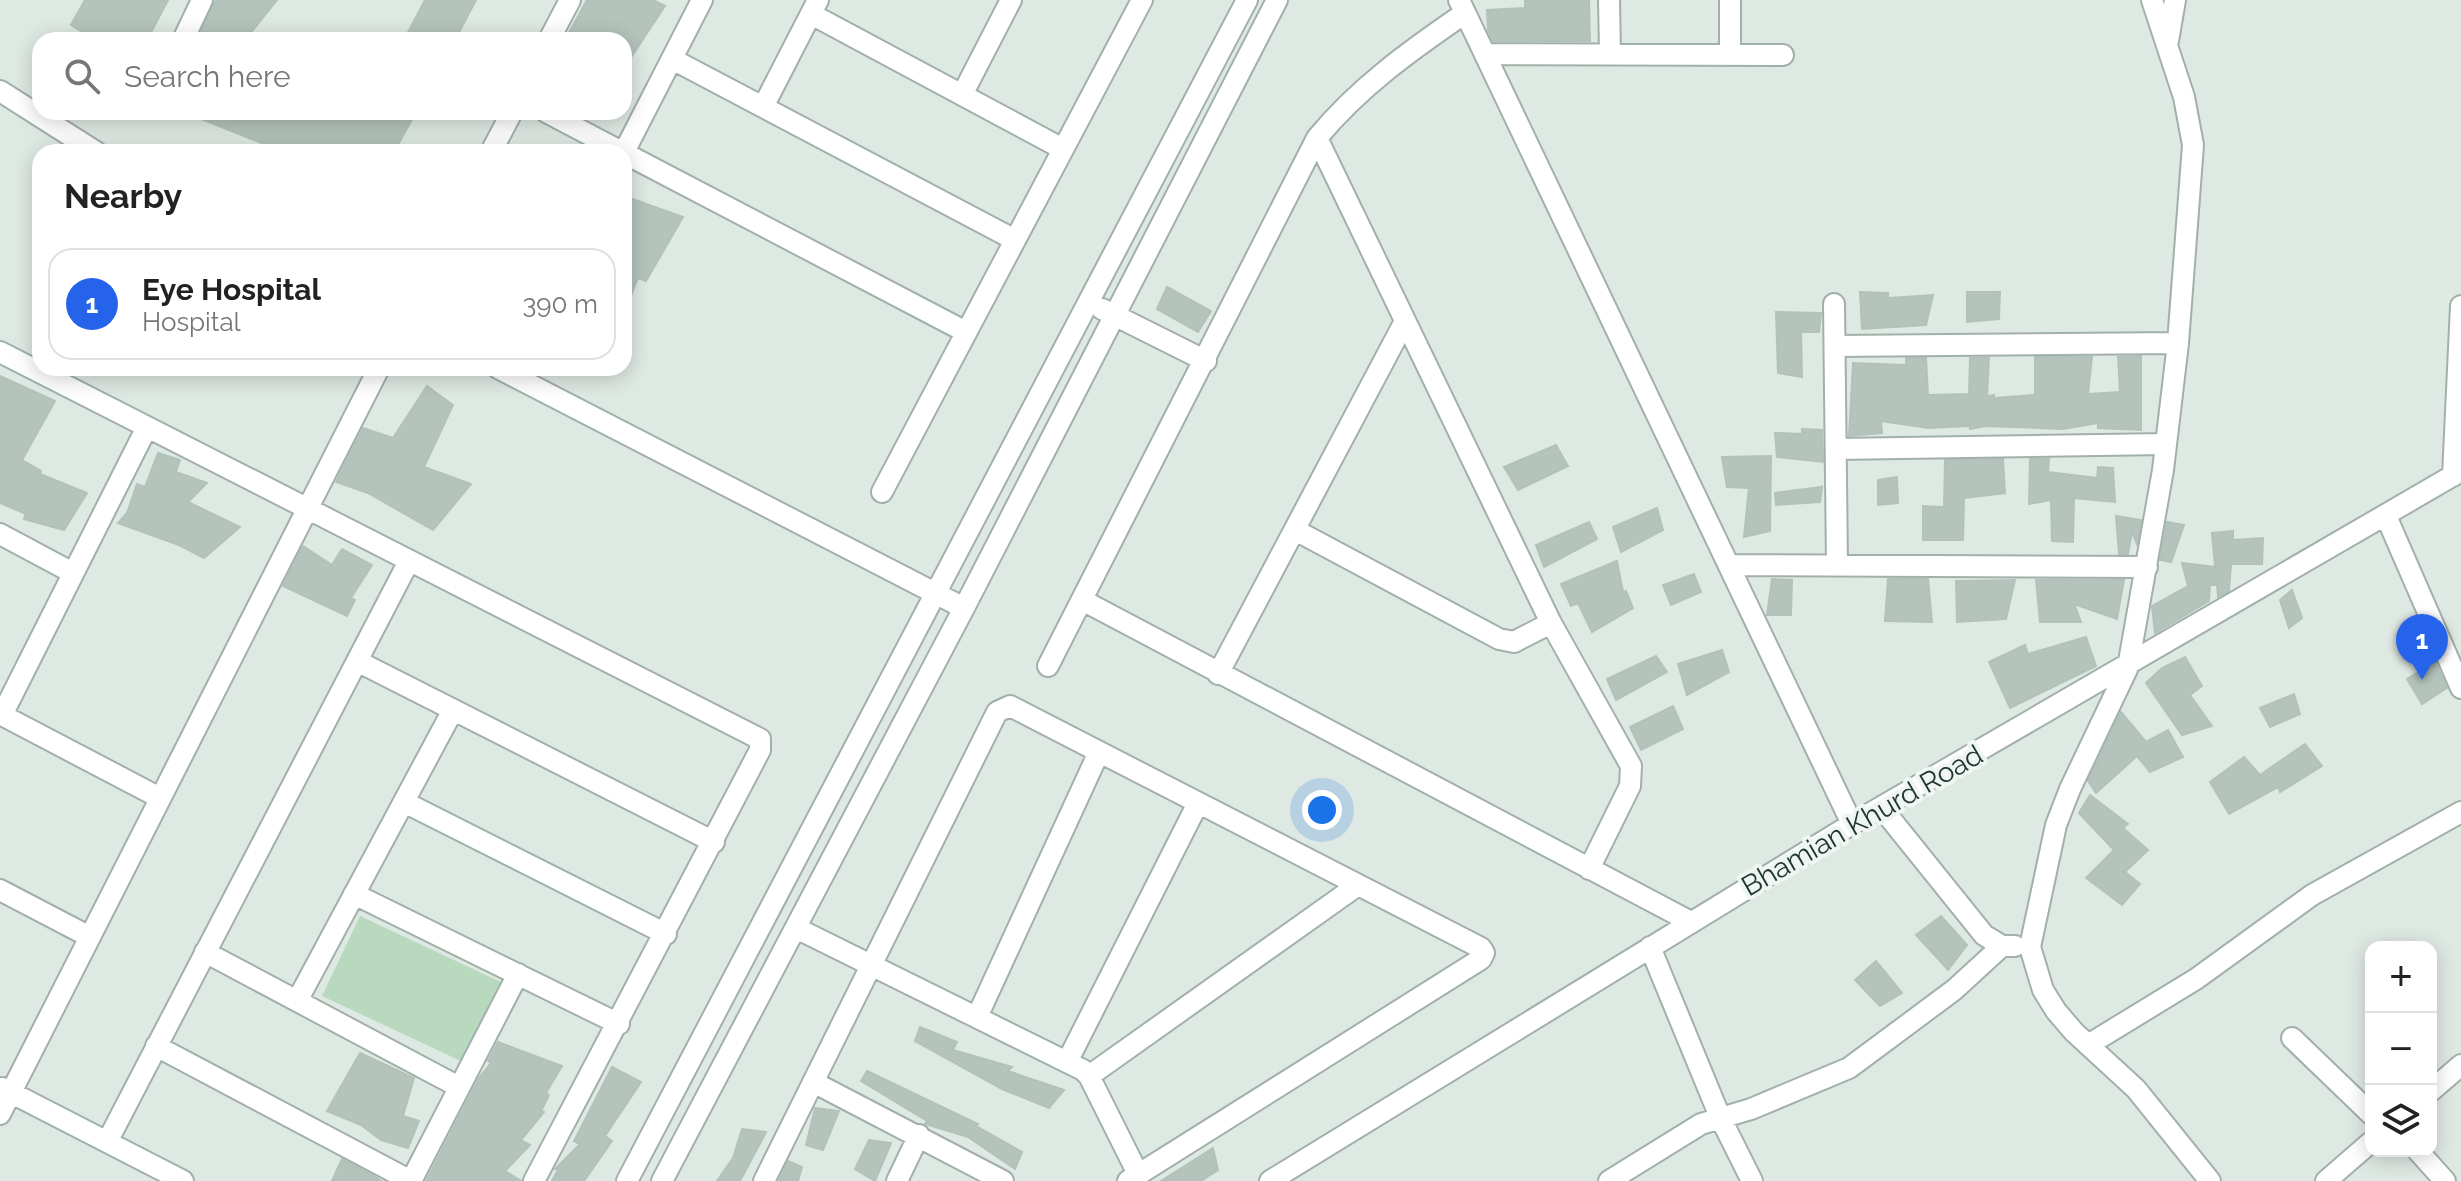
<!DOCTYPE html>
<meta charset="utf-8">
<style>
body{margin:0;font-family:Raleway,sans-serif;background:#f2f2f2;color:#222}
.controls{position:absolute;right:24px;bottom:24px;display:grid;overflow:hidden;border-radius:16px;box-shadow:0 4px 20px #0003}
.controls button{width:72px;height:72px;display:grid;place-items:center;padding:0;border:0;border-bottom:2px solid #e0e0e0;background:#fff;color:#222;font:40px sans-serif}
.you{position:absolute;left:1322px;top:810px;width:28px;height:28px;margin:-20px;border:6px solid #fff;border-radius:50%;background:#1a73e8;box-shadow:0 0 0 12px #1a73e833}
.badge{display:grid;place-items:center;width:52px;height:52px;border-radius:50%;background:#2563eb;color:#fff;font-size:26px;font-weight:700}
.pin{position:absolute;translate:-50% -66px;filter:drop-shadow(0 2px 4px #0008)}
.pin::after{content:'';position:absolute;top:42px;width:28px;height:24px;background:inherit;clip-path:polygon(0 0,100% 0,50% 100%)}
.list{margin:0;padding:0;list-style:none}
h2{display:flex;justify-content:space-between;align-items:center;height:104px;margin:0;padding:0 32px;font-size:34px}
h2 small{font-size:26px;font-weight:400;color:#767676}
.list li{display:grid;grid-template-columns:52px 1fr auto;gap:24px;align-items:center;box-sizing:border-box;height:112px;margin:0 16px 16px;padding:0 16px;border:2px solid #e0e0e0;border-radius:24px}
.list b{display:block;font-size:30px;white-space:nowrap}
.list p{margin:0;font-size:26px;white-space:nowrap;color:#767676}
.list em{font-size:26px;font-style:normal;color:#767676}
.icon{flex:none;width:44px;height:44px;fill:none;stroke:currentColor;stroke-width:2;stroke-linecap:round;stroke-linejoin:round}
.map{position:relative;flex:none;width:2461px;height:1181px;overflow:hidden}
.search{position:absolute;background:#fff;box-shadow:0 4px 20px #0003;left:32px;top:32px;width:600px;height:88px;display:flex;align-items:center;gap:20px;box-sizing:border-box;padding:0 28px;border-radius:24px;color:#767676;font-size:30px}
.panel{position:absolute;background:#fff;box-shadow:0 4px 20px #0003;left:32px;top:144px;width:600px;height:232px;border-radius:24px}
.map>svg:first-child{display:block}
</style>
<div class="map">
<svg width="2461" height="1181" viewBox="0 0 2461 1181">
<rect width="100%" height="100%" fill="#dfe9e3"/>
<path fill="#b9d9bf" d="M360,916L503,983L465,1063L322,996Z"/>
<path fill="#b4c3bc" stroke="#b2c2ba" stroke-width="2" d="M85,0H168L147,40H95L71,25Z
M216,0H277L245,40H197Z
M425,0H476L455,40H404Z
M587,0H653L665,6L624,68V40H565Z
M1525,0H1589L1590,41H1493L1488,30L1487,10L1525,8Z
M184,112H341L361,121L366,112H416L394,152H284Z
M624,196L683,217L646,281L638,278L625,311Z
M1167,287L1211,311L1198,332L1157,309Z
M1860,292L1888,293V298L1933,295L1926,325L1862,329Z
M1967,292H2000L1999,319L1967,322Z
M1776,312L1821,313L1819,332H1801L1802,377L1778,373Z
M2141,356V430L2098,428V423L2063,429L1986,426L1970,429V426L1928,428L1881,421L1882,433L1849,436L1853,363L1906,365V358H1926L1928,395L1969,394L1970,358H1989L1987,396L1994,395V398L2035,395V357H2092L2088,394L2120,392L2118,357Z
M0,376L55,401L22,460L41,471L40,474L87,493L64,530L24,519L26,514L0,503Z
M427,386L453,405L424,467L471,484L433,530L368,493L336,482L363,428L393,438Z
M1802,429L1822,430L1823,462L1777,457L1775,433L1802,434Z
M1556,445L1568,466L1518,490L1504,467Z
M158,453L180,460L176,472L207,483L188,502L240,527L204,558L179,545L118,523L127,513L137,484L145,487Z
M1771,456L1770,531L1744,537L1749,488L1727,487L1722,457Z
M2003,459L2005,493L1964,498L1963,540H1923V506L1944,507L1945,460Z
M2030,459H2049L2048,472L2097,478L2098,467L2113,468L2115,502L2074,498L2073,542L2052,541L2051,500L2029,504Z
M1897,477L1898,503L1878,505V480Z
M1822,487L1820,502L1776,505L1775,493Z
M1657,508L1663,530L1621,552L1613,527Z
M2116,516L2141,520L2137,544L2132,532L2128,554H2119Z
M1589,522L1597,539L1544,567L1536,545Z
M2167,522L2184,525L2171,562L2160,560Z
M2233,531V540L2263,538L2262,564H2231L2229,591L2218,597L2217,585H2210L2209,601L2155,633L2152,606L2188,586L2182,563L2215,567L2212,533Z
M303,546L332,565L342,549L372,565L351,598L355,600L347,616L283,586Z
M1617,561L1623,592L1626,591L1633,608L1592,632L1578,603L1571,606L1561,584Z
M1694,574L1701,592L1671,605L1663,585Z
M1772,579L1792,580L1791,615H1767Z
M1888,579H1928L1932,622L1885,621Z
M2015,580L2006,619L1957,622L1956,581Z
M2036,580H2124L2117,619L2074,604L2081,622H2040Z
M2292,590L2302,618L2289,628L2280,600Z
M2086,637L2096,666L2010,708L1989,662L2025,645L2028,654Z
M1722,650L1729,672L1687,695L1678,664Z
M1656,656L1667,672L1616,700L1607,679Z
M2185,657L2202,686L2190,695L2212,726L2182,735L2146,683L2162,668Z
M2435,662L2447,688L2422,704L2407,679Z
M2294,694L2300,714L2270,727L2260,708Z
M1673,706L1683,729L1641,750L1630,727Z
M2121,712L2146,742L2168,730L2183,757L2150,772L2137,756L2096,793L2088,781Z
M2305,744L2322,766L2280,792L2278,787L2229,814L2210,782L2244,757L2260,775Z
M2090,795L2128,824L2123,828L2148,850L2125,872L2140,884L2122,905L2086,878L2114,850L2079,813Z
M1941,916L1967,945L1948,970L1916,935Z
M1876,961L1902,993L1880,1006L1855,980Z
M920,1027L957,1042L953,1050L1012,1067L1008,1071L1064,1090L1049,1108L1002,1089L915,1041Z
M498,1042L562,1066L546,1093L549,1095L541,1111L544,1112L521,1140L530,1145L505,1171L521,1181H426L479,1078L491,1063L488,1061Z
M360,1053L414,1078L403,1116L419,1121L408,1148L381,1140L361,1125L327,1111Z
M612,1067L641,1082L605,1136L612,1141L584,1181H552L558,1170L555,1169L580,1144L574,1141Z
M867,1071L978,1124L976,1126L1022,1152L1015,1169L968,1137L925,1124L927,1121L861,1081Z
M815,1108L839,1111L823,1150L806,1145Z
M742,1129L766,1132L740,1181H717L733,1158Z
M869,1140L891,1143L875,1181L855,1169Z
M1213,1148L1218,1170L1201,1181H1161Z
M342,1159L374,1176L381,1181H332Z
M788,1161L802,1167L798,1181H779Z"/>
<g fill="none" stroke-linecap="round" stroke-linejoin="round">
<defs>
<path id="minor" d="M1459,0L1852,824
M1609,0L1610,53
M2152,0L2184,97L2193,145L2178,343L2163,470L2128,667L2070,789L2056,825L2030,947L2043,990L2056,1011L2074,1032L2136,1089L2210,1181
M811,14L1063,149
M183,40L202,0
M549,40L570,0
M2168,41L2175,0
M1485,54L1783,55
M1730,54V0
M672,59L1015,240
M0,91L96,152
M963,93L1011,0
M763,107L818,0
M546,112L622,152
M1317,138C1359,87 1411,50 1465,13
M491,152L512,112
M624,152L702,0
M624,153L966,332
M1834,304L1837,565
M1102,309L1206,361
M1835,346L2178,343
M0,352L760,739V750L534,1181
M498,368L964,608
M1836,449L2166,444
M2453,476L2461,306
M882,492L1142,0
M2386,516L2461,688
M1295,530L1499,639L1514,642L1551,623
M0,534L73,573
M1729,565L2147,567
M1082,600L1691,922
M357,661L714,842
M1048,666L1317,138L1551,623L1631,766L1630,786L1589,869
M1218,674L1404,323
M0,714L160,798
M2,715L147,427
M404,802L666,934
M1881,807L1984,935L2002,946H2015
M0,890L90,937
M354,894L619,1024
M796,928L1083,1070L1089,1076L1138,1174
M1650,947L1720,1117L1752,1181
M205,952L459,1087
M297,1001L453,710
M977,1017L1099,752
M2292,1038L2371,1114
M2088,1045L2196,979L2312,895L2461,812
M156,1046L411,1181
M1067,1062L1198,803
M1089,1076L1358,885
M815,1083L1003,1181
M2,1088L183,1181
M2431,1091L2461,1065
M0,1114L379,368
M107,1142L409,561
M2418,1151L2445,1181
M411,1181L518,974
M627,1181L1247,0
M662,1181L964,608L1277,0
M764,1181L997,712L1010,706L1481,948L1484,953L1481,959L1128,1181
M897,1181L919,1135
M1270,1181L1852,824L2461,471
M1609,1181L1701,1124L1751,1109L1849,1068L1954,990L2002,946
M2326,1181L2371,1142"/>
</defs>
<use href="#minor" stroke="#a2b0aa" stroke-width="24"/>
<use href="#minor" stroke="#fff" stroke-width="20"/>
</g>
<g text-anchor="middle" stroke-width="8" stroke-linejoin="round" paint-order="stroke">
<g font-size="28" fill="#213730" stroke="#eff6f2">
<text transform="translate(1862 820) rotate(-30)" y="10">Bhamian Khurd Road</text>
</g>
</g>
</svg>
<div class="controls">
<button>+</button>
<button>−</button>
<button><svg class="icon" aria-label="layers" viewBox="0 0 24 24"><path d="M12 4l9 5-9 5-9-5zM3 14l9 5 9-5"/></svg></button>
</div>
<div class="you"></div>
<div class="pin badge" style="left:2422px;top:680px">1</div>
<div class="search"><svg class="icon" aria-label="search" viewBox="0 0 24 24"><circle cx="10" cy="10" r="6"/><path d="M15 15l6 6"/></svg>Search here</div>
<section class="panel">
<h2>Nearby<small></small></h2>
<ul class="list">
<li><span class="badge">1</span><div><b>Eye Hospital</b><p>Hospital</p></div><em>390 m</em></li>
</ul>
</section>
</div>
